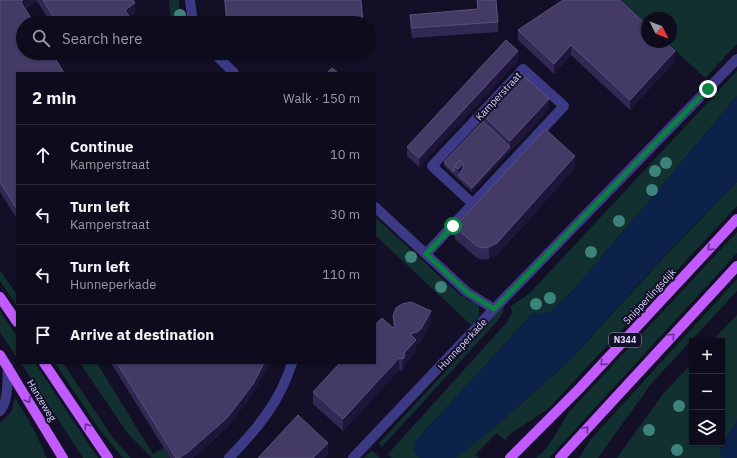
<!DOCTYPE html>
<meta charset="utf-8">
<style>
body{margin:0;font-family:"IBM Plex Sans",sans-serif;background:#1c1929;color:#f1f3f6}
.controls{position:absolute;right:12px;bottom:12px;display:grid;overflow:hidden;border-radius:0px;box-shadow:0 1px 3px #0004}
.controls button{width:36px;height:36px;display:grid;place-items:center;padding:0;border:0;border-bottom:1px solid #2e2b3b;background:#0e0b1c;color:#f1f3f6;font:20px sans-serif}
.compass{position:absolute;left:641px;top:12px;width:36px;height:36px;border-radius:50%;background:#0e0b1c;box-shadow:0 1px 3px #0004;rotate:132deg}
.stop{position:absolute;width:12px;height:12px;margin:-9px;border:3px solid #0b8043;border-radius:50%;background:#fff}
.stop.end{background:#0b8043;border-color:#fff;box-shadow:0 1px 4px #0008}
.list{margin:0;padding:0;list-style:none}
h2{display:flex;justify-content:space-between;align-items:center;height:52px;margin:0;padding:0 16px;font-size:17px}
h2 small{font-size:13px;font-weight:400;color:#9b9ba3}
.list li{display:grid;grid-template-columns:26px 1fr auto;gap:12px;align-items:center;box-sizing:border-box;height:60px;padding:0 16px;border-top:1px solid #2e2b3b}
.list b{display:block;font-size:15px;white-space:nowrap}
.list p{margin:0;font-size:13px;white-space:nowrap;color:#9b9ba3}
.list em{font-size:13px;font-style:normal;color:#9b9ba3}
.icon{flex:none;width:22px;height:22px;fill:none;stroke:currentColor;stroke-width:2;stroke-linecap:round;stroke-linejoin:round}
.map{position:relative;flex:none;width:737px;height:458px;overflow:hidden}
.search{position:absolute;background:#0e0b1c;box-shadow:0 1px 3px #0004;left:16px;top:16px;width:360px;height:44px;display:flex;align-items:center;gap:10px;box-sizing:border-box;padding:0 14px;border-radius:22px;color:#9b9ba3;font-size:15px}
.panel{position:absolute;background:#0e0b1c;box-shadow:0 1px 3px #0004;left:16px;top:72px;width:360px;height:292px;border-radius:0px}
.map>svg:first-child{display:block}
</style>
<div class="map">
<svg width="737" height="458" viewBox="0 0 737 458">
<rect width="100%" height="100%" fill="#130f26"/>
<path fill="#12302f" d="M169,0H179L180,19L179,23H171Z
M621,0H737V44L705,78L666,42H671V18H647V24Z
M737,71V96L571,293L550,313L532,314L415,442L414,451L420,458H392L388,454L507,322L512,313L511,306L529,294Z
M737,182V206L548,409L510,434L505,440L497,433L476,454L479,458H455L495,427L569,361L665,256Z
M375,217L458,293L468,300L479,305V316L471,325L375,235Z
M737,232V253L549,458H536L547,448L569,412Z
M0,270L17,295V306L0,281Z
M737,279V291L651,384L598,458H579L590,440Z
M503,307H504L503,312L500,318L382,447L379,443L469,346L468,344Z
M0,311L17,336V358L0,332Z
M737,315V458H617L663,394L692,363V443H722V341H712Z
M21,363H35L98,458H83Z
M55,363H63L113,438L131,458H123L99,429Z
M80,363H97L153,454L163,448L170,458H152L128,434Z
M15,397L34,430L47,458H0V423L12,411Z
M372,450L380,458H364Z"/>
<path fill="#0c2248" d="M737,96V182L664,256L569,361L495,427L455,458H420L414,451L415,442L532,314L550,312L571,293Z
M737,419V458H721L720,447Z"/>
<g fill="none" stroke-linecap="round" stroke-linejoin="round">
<path stroke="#3d3a85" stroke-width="10" d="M426,254L564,106L523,69L432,166L473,204
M229,458C257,429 280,402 292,363
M353,458L494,309"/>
<path stroke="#3d3a85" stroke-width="10" d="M190,0L193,23
M214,53L234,73
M375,207L467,292L494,309L737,59
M0,411C9,400 7,381 8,367"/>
<path stroke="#c25bff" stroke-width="10" d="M0,297L17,322
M0,355L63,458
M44,363L108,458
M510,458L579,389L737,219
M560,458L737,266"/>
</g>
<g fill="#3d827b">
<circle cx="180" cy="15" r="6"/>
<circle cx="666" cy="163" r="6"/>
<circle cx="655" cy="171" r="6"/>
<circle cx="652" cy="190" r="6"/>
<circle cx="619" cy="221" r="6"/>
<circle cx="591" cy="252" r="6"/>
<circle cx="411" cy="257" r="6"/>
<circle cx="441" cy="287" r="6"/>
<circle cx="550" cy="298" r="6"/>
<circle cx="536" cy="304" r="6"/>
<circle cx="679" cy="406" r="6"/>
<circle cx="649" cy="430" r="6"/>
<circle cx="677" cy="450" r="6"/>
</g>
<path fill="#312854" d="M0,0H133L135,13L129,17L132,23H51L37,1L25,9L17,73V219L0,192Z
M224,0H361L363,23H226Z
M477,0H496L498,22V32L412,38L410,25V15L477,9Z
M518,30L675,61L630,110L571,55L554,74L518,40Z
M70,53H97L89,58L81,60L75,57Z
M518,61L419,167L407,156V147Z
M549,109L472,192L444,166V162L483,121V115Z
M575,168L497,255L489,259L482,260L477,258L455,239V227Z
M393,316L431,323L421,341L416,345V352L405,364V367L404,370L402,371L399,370L343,431L313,404V392L393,328Z
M111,363H269L267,368L253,393L227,428L193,458H170Z"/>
<path fill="#1d163a" d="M23,0H37V1L21,11V1Z
M135,3V13L125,20V10Z
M571,45V55L554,74V64Z
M518,51V61L419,167V158Z
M675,51V61L630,110V100Z
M89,53H97L89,58Z
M549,99V109L510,150V141Z
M510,147V150L472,192V188Z
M575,156V168L497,255L489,259V247Z
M463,163V173L458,175V169Z
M431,311V323L421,341L416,345V352L405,364V367L404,370L402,371V359L410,334Z
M399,358V370L343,431V419Z
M264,363H269L267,368L253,393L227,428L193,458H179Z
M328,443V455L325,458H313Z"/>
<path fill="#433a66" stroke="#5a527e" d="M0,0H23L21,1L22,4L34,23H23V53H52L64,73H17V209L0,182Z
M43,0H133L135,3L125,10L132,21L130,23H57Z
M225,0H361L363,23H257V20L227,22Z
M477,0H496L498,22L412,28L410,15L478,9Z
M563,0H620L647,25V42H665L675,51L630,100L571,45L554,64L518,30Z
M506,40L518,51L419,158L407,147Z
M332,68L338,73H327Z
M521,73L549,99L510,141L483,115Z
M483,121L510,147L472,188L458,175L463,169V163L460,160L454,166V172L444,162Z
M545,129L575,156L497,243L489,247L482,248L477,246L455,227Z
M460,160L463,163L458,169L454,166Z
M411,302L431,311L421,329L417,332L410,334L416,340L404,353L405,355L404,358L402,359L399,358L343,419L313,392L340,363H375V325L382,318L393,328L395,326L393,316L396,308L402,304Z
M117,363H264L253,384L227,418L188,452L179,458H176Z
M298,415L328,443L313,458H258Z"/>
<defs><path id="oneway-chevron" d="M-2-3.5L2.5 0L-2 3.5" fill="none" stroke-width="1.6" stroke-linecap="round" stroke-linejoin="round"/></defs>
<g stroke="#623188">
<use href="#oneway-chevron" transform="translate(710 248) rotate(133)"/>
<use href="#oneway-chevron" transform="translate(672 336) rotate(-47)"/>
<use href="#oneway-chevron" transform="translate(603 363) rotate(133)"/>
<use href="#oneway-chevron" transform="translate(28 400) rotate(59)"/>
<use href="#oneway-chevron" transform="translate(87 426) rotate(-124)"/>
<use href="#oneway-chevron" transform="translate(586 429) rotate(-47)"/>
</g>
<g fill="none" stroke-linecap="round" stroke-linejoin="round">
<path stroke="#0b8043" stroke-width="5" d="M453,226L426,254L467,292L494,309L708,89"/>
</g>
<g text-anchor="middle" stroke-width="4" stroke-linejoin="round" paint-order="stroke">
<rect fill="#130f26" stroke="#9e99be" stroke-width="1" x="609" y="333" width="32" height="14" rx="3"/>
<g font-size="9" font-weight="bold" fill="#d9d4ff">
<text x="625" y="343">N344</text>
</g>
<g font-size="10" fill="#d9d4ff" stroke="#130f26">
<text transform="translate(498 96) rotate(-47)" y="4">Kamperstraat</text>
<text transform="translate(649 296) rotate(-47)" y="4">Snipperlingsdijk</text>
<text transform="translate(462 344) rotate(-47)" y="4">Hunneperkade</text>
<text transform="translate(42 400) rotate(59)" y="4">Hanzeweg</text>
</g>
</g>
</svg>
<div class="controls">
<button>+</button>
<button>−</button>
<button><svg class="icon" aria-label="layers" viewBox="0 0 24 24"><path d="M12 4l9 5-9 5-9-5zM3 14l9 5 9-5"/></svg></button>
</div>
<svg class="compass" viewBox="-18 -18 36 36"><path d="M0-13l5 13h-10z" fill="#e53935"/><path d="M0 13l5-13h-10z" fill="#9b9ba3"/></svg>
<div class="stop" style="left:453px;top:226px"></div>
<div class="stop end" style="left:708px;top:89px"></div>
<div class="search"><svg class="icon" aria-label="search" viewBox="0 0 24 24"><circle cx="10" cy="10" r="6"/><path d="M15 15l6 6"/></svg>Search here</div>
<section class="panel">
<h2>2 min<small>Walk · 150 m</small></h2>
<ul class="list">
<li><svg class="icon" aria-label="ahead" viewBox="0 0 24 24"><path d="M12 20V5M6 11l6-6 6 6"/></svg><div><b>Continue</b><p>Kamperstraat</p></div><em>10 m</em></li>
<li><svg class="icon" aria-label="left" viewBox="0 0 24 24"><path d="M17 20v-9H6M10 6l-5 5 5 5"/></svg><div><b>Turn left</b><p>Kamperstraat</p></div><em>30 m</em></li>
<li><svg class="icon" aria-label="left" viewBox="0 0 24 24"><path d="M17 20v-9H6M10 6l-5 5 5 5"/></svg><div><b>Turn left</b><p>Hunneperkade</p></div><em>110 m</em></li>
<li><svg class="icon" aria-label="arrive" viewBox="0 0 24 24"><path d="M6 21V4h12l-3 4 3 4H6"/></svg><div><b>Arrive at destination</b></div></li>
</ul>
</section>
</div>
